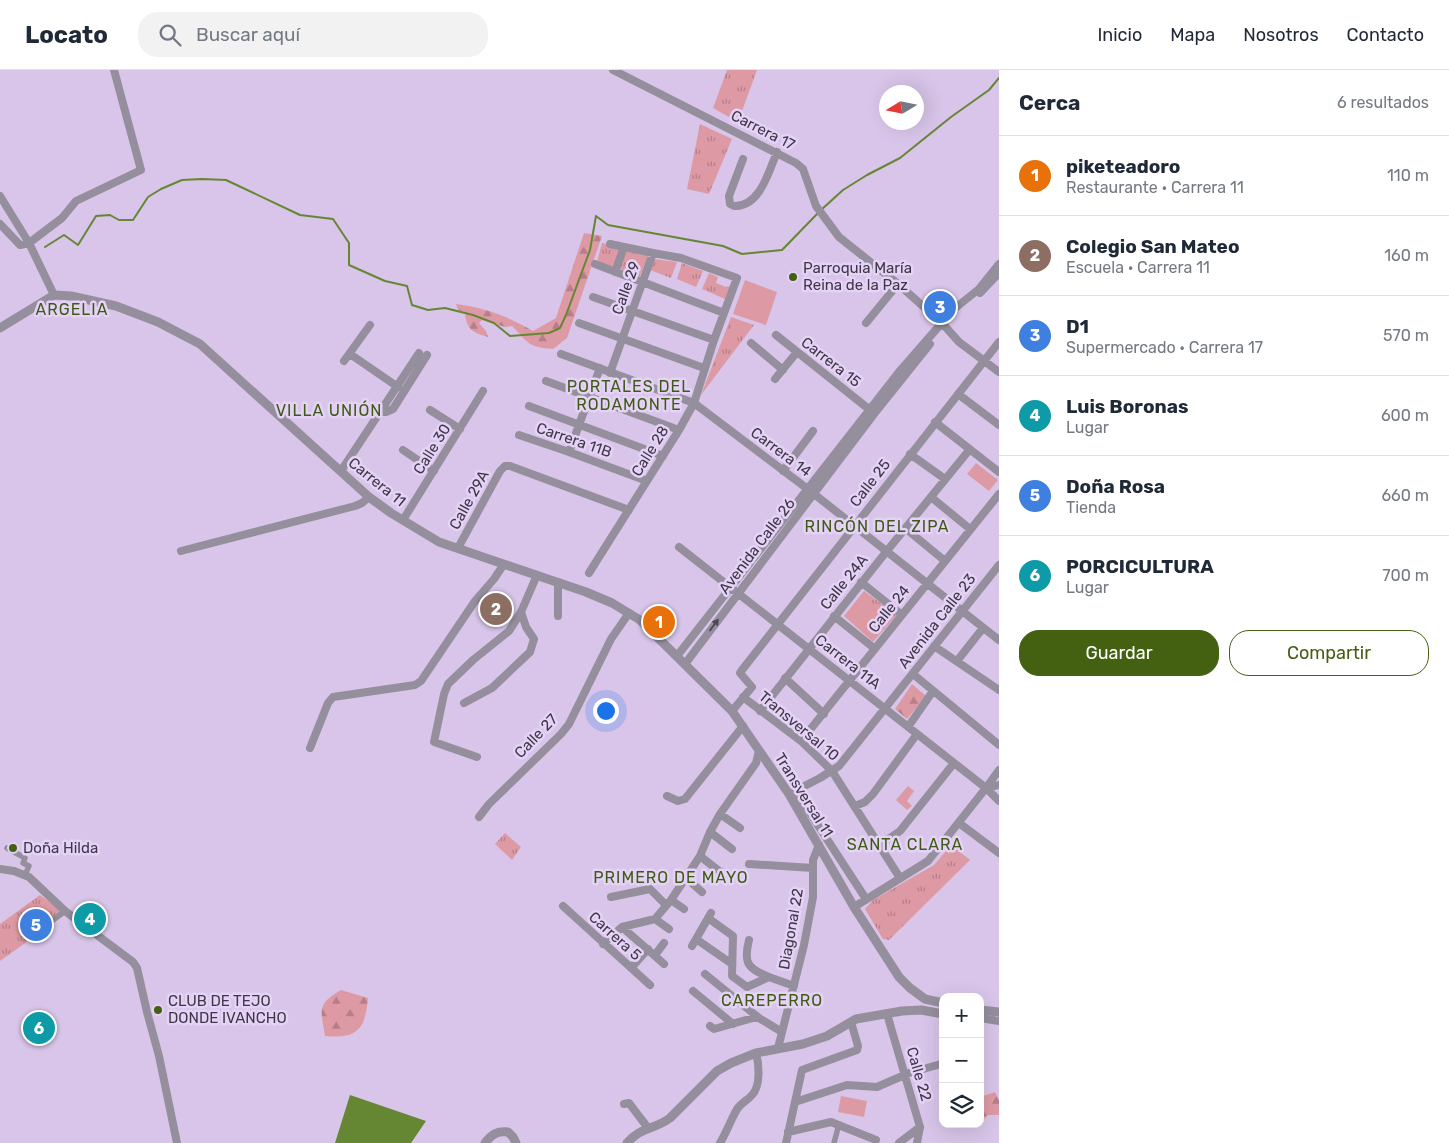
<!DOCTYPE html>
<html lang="es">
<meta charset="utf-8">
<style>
body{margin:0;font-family:Rubik,sans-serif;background:#f2f2f3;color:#1f2937}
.controls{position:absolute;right:15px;bottom:15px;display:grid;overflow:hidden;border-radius:10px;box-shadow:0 5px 20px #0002}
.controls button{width:45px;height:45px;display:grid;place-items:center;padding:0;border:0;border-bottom:1px solid #e0e1e3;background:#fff;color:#1f2937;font:25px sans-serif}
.compass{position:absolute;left:879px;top:15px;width:45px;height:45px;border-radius:50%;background:#fff;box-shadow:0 5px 20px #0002;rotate:260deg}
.you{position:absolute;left:605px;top:640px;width:18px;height:18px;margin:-12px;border:4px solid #fff;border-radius:50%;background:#1a73e8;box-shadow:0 0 0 8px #1a73e833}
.badge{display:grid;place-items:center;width:32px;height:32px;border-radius:50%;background:#446112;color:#fff;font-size:16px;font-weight:700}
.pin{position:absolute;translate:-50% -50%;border:2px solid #fff;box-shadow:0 1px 5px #0006}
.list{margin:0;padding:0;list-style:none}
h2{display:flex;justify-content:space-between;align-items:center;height:65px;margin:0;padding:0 20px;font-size:21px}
h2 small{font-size:16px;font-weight:400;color:#747a83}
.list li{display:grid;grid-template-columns:32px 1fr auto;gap:15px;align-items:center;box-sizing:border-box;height:80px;padding:0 20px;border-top:1px solid #e0e1e3}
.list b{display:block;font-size:19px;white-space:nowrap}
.list p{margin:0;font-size:16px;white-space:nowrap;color:#747a83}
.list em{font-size:16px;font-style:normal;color:#747a83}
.actions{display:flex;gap:10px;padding:15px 20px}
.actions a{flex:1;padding:11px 0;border:1px solid #446112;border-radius:20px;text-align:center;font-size:18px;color:#446112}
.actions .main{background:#446112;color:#fff}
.icon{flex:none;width:28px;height:28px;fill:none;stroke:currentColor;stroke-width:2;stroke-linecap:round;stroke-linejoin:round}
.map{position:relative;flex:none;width:999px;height:1073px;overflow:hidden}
header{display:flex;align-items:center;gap:30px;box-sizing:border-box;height:70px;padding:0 25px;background:#fff;border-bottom:1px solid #e0e1e3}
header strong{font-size:24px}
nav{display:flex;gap:28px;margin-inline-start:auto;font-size:18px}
.search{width:350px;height:45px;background:#f2f2f3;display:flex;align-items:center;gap:12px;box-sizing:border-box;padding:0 18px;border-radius:20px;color:#747a83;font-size:19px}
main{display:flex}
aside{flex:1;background:#fff}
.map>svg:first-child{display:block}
</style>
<header>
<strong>Locato</strong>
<div class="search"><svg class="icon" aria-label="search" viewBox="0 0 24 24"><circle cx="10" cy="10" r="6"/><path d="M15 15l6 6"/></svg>Buscar aquí</div>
<nav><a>Inicio</a><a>Mapa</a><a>Nosotros</a><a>Contacto</a></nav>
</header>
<main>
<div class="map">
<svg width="999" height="1073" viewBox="0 0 999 1073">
<defs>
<pattern id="grass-tufts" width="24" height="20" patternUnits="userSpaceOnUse" patternTransform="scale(1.25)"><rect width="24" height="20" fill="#dd9aa5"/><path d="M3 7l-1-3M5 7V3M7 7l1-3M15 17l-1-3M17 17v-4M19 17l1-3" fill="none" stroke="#b57e88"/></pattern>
<pattern id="forest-firs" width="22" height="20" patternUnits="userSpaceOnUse" patternTransform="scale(1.25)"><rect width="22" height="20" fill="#dd9aa5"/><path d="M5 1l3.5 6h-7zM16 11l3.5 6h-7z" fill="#b57e88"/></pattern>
</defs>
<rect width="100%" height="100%" fill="#d8c5e9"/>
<path fill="url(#grass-tufts)" d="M727,0H757L738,52L713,38Z
M700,54L732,69L709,124L687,119Z
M602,173L622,177L615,199L597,192Z
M625,178L649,184L640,206L619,199Z
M654,189L677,192L671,208L650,200Z
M682,193L703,201L696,217L677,209Z
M709,203L718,207L716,213L726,217L727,216L731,217L725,229L702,219Z
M731,247L754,255L701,325Z
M864,521L897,545L873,572L844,546Z
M505,763L521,777L512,790L495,774Z
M951,775L970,790L889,870L883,869L865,839L873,830L934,795Z
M40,825L66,844L0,891V854Z"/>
<path fill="url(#forest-firs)" d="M584,163L602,166L567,268L553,279C527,277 529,273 512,256L505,257L482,250L479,253L486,261L488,267C472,262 467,260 465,243L458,240L456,234C484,237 509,247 533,261L556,248Z
M912,614L926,626L907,649L895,639Z
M908,716L914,721L907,731L912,736L907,740L896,730Z
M341,920L368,928C365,959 358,969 325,966C321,941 316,934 341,920Z
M995,1022L999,1030V1045H988L983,1050L980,1047V1027Z"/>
<path fill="#dd9aa5" d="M745,210L777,222L766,255L733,244Z
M976,393L998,410L989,421L967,404Z
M881,536L884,553L857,557L855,540Z
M841,1026L867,1031L864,1047L838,1042Z"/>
<path fill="#658733" d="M350,1025L426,1051L411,1073H335Z"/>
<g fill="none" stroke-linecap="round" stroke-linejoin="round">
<path stroke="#658733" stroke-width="2" d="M821,140L843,120L867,105L900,88L951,47L989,20L999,8
M45,177L64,165L78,175L96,146L110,145L119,150H133L148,127L161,119L182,110L202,109L226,110L300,145L333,149L349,173V195L385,211L407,216L412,235L428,240L445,238L473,245L494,253L510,266L549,263L560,258L566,245L590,180L596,146L608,155L723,176L742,184L782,180L818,143"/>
<path stroke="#958e9d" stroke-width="5.5" d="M7,778L25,788L23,793L29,796L25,805
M45,856L65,841
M834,1073L839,1054"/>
<path stroke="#958e9d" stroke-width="8" d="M613,0L796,93L803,99L816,136L839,167L898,214L942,253L959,272L999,302
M743,89L729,126L730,134L734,136C760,137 769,101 777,82
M0,126L29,173L54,225
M0,154L20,175L29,173L62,148L76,131L141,100L114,0
M610,174L653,183L610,303
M595,194L724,243
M615,202L624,177
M980,223L999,203
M593,227L714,270
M579,253L704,298
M866,253L898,214
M776,265L870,340
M751,273L783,300
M350,284L398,317
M561,284L694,333L809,420L999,570
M344,291L370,255
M775,309L797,282
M546,311L679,360
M958,324L999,355
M529,336L663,386
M430,340L460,359
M381,342H386L393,339L427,285
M935,352L999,402
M519,365L569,382L647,411
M403,380L434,401
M569,382L600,298
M910,384L945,409
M341,401L419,283
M783,401L813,361
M931,427L970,459
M403,450L483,321
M905,458L945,491
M679,477L986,718L999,731
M458,478L500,401L505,396H510L629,440
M181,481L355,436L362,433L369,427
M589,503L679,360L694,333L714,270L737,208L681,188L653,183
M861,512L902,545
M558,546V512
M834,546L875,579
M934,576L999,620
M677,586L899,302L954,239L979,219L999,194
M957,591L983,558
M685,594L874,344L930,274
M913,604L999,675
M785,608L824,644
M743,627L801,671L832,701L900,808
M464,633L492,618L530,582L534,569L526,557L521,542L537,505
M732,641L752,617L740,603L742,600L999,272
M760,641L886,482L970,379
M908,657L933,621
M801,671L999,424
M310,678L328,633L333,627L415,615L421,611L475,531L494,509L504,494
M477,687L434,672L444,624L448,614L473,590L509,561L521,542
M986,718L999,715
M795,720L866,829
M789,724L820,708L839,696L999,495
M667,726L678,731L685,729L743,656
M855,736L865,732L873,724L917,664
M720,744L740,758
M479,747L489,734L561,664L569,654L611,569L629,543
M959,753L999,783
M710,762L732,779
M879,772L890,768L900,761L954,693
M700,786L724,805
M749,794L813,798
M0,799L14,801L29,807L65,841L133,892L137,898L147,942L159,986L177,1073
M685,807L702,822
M611,827L650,819L666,835
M671,830L684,839
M563,836L650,915
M854,837L928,791L986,718L999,700
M708,848L733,866L732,906L747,917L769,907L794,916
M655,849L669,859
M622,857L664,894
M696,869L732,894
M749,870C743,893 748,899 769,907
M603,874L622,857L655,849L671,830L700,786L710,762L720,744L756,693L759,681
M692,876L711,843
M655,885L664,873
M631,898L648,879
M705,904L759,948L782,962
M693,921L733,954
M887,944L920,1057L917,1073
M980,948L999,951
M710,956L714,959L753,948H759
M778,978L804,875L813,827V790L819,775
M795,1032L847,1015L877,1017L909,1003L941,994
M624,1034L629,1033L648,1058
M788,1062L831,1052L876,1070
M720,1073C726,1063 730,1052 736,1041C739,1034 747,1031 752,1025C761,1016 759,994 756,983
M786,1073L802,1000L857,980L858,976L851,952
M899,1073L920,1057"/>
<path stroke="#958e9d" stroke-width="9" d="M0,258L54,225L71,226L116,236L158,252L200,274L369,427L391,443L439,472L586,522L612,533L640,550L732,641L789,724L854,837L899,907L910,918L925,929L943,933
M980,940L999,942
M485,1073C492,1064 497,1061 508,1062L513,1067L516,1073
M627,1073C642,1056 654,1060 670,1048L717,1001L731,993L756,983L803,974L827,966L856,949L902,941L921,940L943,944"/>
</g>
<defs><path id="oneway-solid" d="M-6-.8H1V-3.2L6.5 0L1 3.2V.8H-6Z" transform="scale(1.25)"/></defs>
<use fill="#504857" href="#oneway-solid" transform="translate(714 555) rotate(-53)"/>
<g fill="#446112" stroke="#e5d2f7" stroke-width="2">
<circle cx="793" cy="207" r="5"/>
<circle cx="13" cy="778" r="5"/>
<circle cx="158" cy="940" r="5"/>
</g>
<g text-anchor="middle" stroke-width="5" stroke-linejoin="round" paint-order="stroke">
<g font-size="15" fill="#3f3746" stroke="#e5d2f7">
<text transform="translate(763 60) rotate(27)" y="5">Carrera 17</text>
<text transform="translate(626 218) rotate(-70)" y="5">Calle 29</text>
<text transform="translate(831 292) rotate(38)" y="5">Carrera 15</text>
<text transform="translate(574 370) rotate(19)" y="5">Carrera 11B</text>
<text transform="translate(432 379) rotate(-58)" y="5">Calle 30</text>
<text transform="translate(650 381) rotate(-58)" y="5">Calle 28</text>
<text transform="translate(781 382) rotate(37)" y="5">Carrera 14</text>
<text transform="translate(377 412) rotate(39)" y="5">Carrera 11</text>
<text transform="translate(870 413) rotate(-52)" y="5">Calle 25</text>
<text transform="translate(469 430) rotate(-61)" y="5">Calle 29A</text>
<text transform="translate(757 476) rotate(-53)" y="5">Avenida Calle 26</text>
<text transform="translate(844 512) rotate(-51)" y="5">Calle 24A</text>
<text transform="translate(889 539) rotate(-51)" y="5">Calle 24</text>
<text transform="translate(937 551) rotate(-52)" y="5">Avenida Calle 23</text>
<text transform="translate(848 592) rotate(38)" y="5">Carrera 11A</text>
<text transform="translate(799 656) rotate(40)" y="5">Transversal 10</text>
<text transform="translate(536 666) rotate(-46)" y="5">Calle 27</text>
<text transform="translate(804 725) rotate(58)" y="5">Transversal 11</text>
<text transform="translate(791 859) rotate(-80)" y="5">Diagonal 22</text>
<text transform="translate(615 866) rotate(42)" y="5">Carrera 5</text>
<text transform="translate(919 1004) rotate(74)" y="5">Calle 22</text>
</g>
<g font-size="15" fill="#3f3746" stroke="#e5d2f7" text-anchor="start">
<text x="803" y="203">Parroquia María<tspan x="803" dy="17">Reina de la Paz</tspan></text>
<text x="23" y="783">Doña Hilda</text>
<text x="168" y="936">CLUB DE TEJO<tspan x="168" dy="17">DONDE IVANCHO</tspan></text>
</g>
<g font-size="16" letter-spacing="1" fill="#3f5a14" stroke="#e5d2f7">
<text x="72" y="245">ARGELIA</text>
<text x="629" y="322">PORTALES DEL<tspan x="629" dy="18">RODAMONTE</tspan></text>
<text x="329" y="346">VILLA UNIÓN</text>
<text x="877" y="462">RINCÓN DEL ZIPA</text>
<text x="905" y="780">SANTA CLARA</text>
<text x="671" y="813">PRIMERO DE MAYO</text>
<text x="772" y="936">CAREPERRO</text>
</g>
</g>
</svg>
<div class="controls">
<button>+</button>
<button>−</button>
<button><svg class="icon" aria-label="layers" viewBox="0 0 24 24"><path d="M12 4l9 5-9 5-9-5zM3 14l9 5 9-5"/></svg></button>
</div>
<svg class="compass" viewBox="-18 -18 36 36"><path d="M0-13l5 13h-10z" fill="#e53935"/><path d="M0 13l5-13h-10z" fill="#747a83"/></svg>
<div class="you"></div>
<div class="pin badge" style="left:659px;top:552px;background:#e8710a">1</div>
<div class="pin badge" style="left:496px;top:539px;background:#8d6e63">2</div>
<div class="pin badge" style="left:940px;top:237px;background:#3f7fe0">3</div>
<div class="pin badge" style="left:90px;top:849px;background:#0f9aa8">4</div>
<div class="pin badge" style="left:36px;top:855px;background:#3f7fe0">5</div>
<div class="pin badge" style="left:39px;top:958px;background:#0f9aa8">6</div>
</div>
<aside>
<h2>Cerca<small>6 resultados</small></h2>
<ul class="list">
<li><span class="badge" style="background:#e8710a">1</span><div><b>piketeadoro</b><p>Restaurante · Carrera 11</p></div><em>110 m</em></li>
<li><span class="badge" style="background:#8d6e63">2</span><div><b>Colegio San Mateo</b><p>Escuela · Carrera 11</p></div><em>160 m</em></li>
<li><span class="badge" style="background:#3f7fe0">3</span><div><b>D1</b><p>Supermercado · Carrera 17</p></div><em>570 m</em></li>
<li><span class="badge" style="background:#0f9aa8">4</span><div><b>Luis Boronas</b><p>Lugar</p></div><em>600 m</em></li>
<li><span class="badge" style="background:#3f7fe0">5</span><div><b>Doña Rosa</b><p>Tienda</p></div><em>660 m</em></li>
<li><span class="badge" style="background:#0f9aa8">6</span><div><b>PORCICULTURA</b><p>Lugar</p></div><em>700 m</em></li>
</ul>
<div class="actions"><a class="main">Guardar</a><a>Compartir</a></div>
</aside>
</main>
